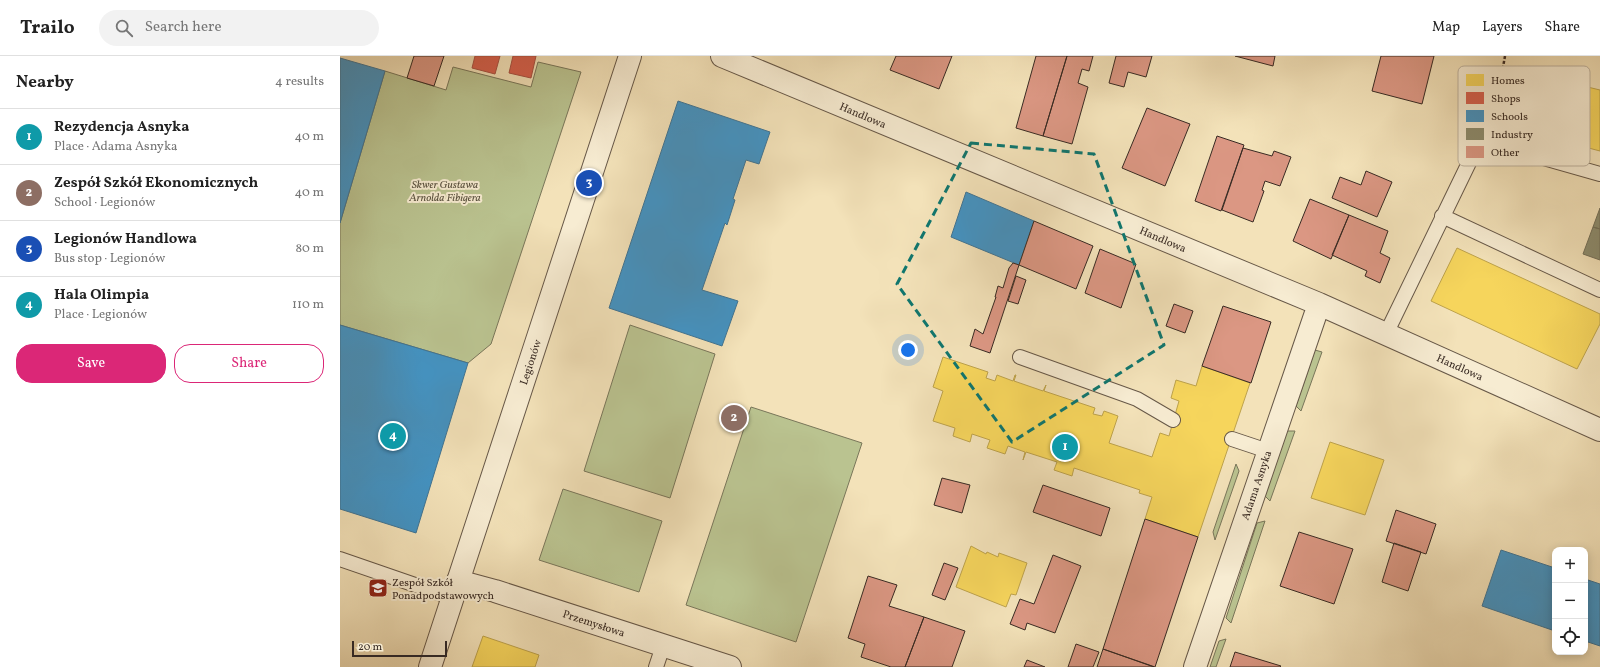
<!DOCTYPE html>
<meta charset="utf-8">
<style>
body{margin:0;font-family:Vollkorn,serif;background:#f2f2f2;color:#222}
.controls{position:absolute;right:12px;bottom:12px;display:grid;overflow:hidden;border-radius:8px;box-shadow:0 2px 10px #0003}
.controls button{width:36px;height:36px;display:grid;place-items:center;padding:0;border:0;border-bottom:1px solid #e0e0e0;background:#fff;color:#222;font:20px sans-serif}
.scale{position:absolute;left:12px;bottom:10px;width:95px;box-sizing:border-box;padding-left:4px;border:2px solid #382a23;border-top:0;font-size:11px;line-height:14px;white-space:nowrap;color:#382a23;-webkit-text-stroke:3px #f7ecd2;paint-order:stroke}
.you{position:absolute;left:568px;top:294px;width:14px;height:14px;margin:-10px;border:3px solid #fff;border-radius:50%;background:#1a73e8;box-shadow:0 0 0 6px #1a73e833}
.badge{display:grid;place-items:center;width:26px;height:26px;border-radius:50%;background:#db2777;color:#fff;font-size:13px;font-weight:700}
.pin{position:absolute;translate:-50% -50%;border:2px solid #fff;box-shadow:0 1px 4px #0006}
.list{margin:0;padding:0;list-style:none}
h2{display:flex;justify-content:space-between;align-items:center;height:52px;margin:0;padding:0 16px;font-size:17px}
h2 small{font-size:13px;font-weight:400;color:#767676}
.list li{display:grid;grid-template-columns:26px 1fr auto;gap:12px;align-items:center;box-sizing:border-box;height:56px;padding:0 16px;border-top:1px solid #e0e0e0}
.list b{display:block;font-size:15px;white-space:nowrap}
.list p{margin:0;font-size:13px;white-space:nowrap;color:#767676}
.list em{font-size:13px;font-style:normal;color:#767676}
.actions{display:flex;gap:8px;padding:12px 16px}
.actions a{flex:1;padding:9px 0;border:1px solid #db2777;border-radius:16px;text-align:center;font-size:14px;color:#db2777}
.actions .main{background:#db2777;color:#fff}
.icon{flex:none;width:22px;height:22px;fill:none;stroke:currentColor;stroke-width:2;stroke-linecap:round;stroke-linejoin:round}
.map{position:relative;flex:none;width:1260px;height:611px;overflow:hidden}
header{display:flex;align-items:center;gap:24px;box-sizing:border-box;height:56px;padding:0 20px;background:#fff;border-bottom:1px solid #e0e0e0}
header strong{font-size:19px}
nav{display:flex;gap:22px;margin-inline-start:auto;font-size:14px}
.search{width:280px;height:36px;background:#f2f2f2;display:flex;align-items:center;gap:10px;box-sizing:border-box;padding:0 14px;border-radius:22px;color:#767676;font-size:15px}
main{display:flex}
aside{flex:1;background:#fff}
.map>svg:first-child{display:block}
</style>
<header>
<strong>Trailo</strong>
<div class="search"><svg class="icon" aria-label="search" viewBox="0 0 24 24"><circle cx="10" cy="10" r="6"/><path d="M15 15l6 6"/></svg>Search here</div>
<nav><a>Map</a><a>Layers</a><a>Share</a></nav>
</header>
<main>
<aside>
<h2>Nearby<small>4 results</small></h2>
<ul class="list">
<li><span class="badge" style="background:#0f9aa8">1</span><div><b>Rezydencja Asnyka</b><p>Place · Adama Asnyka</p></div><em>40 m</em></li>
<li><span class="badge" style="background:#8d6e63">2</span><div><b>Zespół Szkół Ekonomicznych</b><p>School · Legionów</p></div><em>40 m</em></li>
<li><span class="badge" style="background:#1a4fb4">3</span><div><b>Legionów Handlowa</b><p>Bus stop · Legionów</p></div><em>80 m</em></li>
<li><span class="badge" style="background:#0f9aa8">4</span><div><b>Hala Olimpia</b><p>Place · Legionów</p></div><em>110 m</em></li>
</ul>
<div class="actions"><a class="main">Save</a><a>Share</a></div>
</aside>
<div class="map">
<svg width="1260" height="611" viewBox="0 0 1260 611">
<rect width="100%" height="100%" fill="#f3e2b9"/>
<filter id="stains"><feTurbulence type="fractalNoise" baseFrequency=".005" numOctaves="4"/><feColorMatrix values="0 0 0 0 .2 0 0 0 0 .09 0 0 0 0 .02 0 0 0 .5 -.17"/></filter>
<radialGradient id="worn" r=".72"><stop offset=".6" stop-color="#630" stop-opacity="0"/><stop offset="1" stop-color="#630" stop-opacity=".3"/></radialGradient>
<path fill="#bac390" stroke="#79765a" d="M198,6L241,16L151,288L128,307L0,269V167L45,15L106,34L113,11L191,31Z
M290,269L375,298L330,442L244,415Z
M975,294L982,296L961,355L956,350Z
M411,351L522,387L456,586L346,549Z
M947,375H955L930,445L925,440Z
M896,408L899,415L875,484L873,476Z
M223,433L322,465L299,536L199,504Z
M925,465L891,567L886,562L917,467Z
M886,583L876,611H870L879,585Z"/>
<path fill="#f6d55c" stroke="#bda24b" d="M1169,12L1260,34V95L1154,67Z
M1117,192L1260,258V268L1237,313L1091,245Z
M603,301L648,316L646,322L655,325L657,319L673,325L675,319H676L674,325L703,335L706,329L704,335L755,352L753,358L762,360L764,355L778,360L769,387L812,401L820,377L829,380L839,345L831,342L836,324L856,330L862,310L910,327L858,481L805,463L812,441L799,437L800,434L734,412L732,420L714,414L717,406L686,396L683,404L685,396L668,390L665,398L647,392L650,384L632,378L630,386L613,380L615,372L593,365L603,335L593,331Z
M990,386L1044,404L1025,459L971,442Z
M631,490L646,498L647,496L658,501L659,497L687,507L676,539L671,538L666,551L616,531Z
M143,580L199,599L195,611H132Z"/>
<path fill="#d6604d" stroke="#a75040" d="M135,0H160L155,18L132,12Z
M173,0H196L191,22L169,17Z"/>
<path fill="#4393c3" stroke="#407493" d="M0,2L45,15L0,167Z
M338,45L430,76L419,108L406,104L393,143L395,144L387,169L385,167L362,234L398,245L382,290L269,252Z
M626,136L694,165L679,209L611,181Z
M0,269L128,307L76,477L0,453Z
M1161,494L1215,512V575L1142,550Z
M1245,523L1260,528V590L1245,585Z"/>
<path fill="#8c8c6e" stroke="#736f58" d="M1260,152V173L1253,171Z
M1253,171L1260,173V204L1243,198Z"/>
<path fill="#db9783" stroke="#382a23" d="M74,0H104L94,30L67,22Z
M556,0H612L599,33L550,14Z
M696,0H727L703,80L676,72Z
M727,0H753L749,15L742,13L738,27L748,31L732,88L703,80Z
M776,0H812L806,21L788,16L784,31L769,27Z
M895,0H935L933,10Z
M1041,0H1094L1082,48L1032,35Z
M807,52L850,68L825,130L782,112Z
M877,80L904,89L881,155L855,145Z
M903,92L932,100L934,95L951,101L940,130L925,125L922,134L924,135L913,166L882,154Z
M1026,115L1052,126L1037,161L992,142L1000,121L1021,129Z
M970,143L1009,159L991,203L953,185Z
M1009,159L1048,175L1040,197L1050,202L1040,227L1025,220L1027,215L992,199Z
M694,165L753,190L736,233L679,209Z
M760,193L796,208L781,252L745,237Z
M673,207L679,209L650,297L630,290L635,273L643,278L656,241H655L658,230L663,232L669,212Z
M676,220L686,224L678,248L668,245Z
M834,248L853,255L845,277L826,270Z
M883,250L931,266L911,327L862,310Z
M602,422L630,429L622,457L594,449Z
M703,429L770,452L761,480L693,456Z
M1056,454L1096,468L1086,498L1046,485Z
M805,463L858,481L815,611L763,593Z
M959,476L1013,493L994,548L940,530Z
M1054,487L1081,496L1068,535L1042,526Z
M713,499L741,510L715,577L687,567L685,574L670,568L680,543L694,548Z
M604,507L618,512L605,544L592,539Z
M528,520L557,529L549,550L584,561L565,611H551L521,601L525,588L508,582Z
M584,561L625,575L612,611H565Z
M736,588L759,596L753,611H728Z
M763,593L814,611H757Z
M895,596L941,610L940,611H890Z
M687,604L705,611H684Z"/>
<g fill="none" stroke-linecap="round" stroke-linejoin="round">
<defs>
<path id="service" d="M1102,160L1260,234
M1046,278L1140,84L1260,118
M680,301L797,343L833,364
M892,383L928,395
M0,503L113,542
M316,611L323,590"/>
<path id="minor" d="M382,0L979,248L1260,374
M118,525L155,535L390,611
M855,611L979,248"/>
<path id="tertiary" d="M90,611L290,0"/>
</defs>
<use href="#service" stroke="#675848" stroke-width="16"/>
<use href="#minor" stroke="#675848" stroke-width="24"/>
<use href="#tertiary" stroke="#675848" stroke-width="24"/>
<path stroke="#382a23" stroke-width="2.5" stroke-dasharray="3 2" stroke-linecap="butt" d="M1154,62L1165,0"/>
<use href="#service" stroke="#f7ecd2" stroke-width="14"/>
<use href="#minor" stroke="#f7ecd2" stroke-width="22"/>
<use href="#tertiary" stroke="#f7ecd2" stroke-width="22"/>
</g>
<path fill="none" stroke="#0f766e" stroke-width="3" stroke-dasharray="8 5" stroke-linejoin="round" d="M631,87L754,98L824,289L672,386L557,228Z"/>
<defs>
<symbol id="school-square" viewBox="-11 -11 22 22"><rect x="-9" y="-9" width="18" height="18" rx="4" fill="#8f2418" stroke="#f7ecd2"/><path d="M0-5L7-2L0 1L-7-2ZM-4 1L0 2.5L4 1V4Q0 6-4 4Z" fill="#fff"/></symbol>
</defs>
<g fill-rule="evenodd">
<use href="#school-square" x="27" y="521" width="22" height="22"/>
</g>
<g text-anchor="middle" stroke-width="4" stroke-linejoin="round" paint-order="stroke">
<g font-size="11" fill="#382a23" stroke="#f7ecd2">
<text transform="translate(523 59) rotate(23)" y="4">Handlowa</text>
<text transform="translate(823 183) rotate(23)" y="4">Handlowa</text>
<text transform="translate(190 306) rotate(-72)" y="4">Legionów</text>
<text transform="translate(1120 311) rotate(24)" y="4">Handlowa</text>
<text transform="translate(916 429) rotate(-71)" y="4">Adama Asnyka</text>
<text transform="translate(254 567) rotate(18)" y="4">Przemysłowa</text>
</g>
<g font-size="11" font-style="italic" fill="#58503e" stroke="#f7ecd2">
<text x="105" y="132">Skwer Gustawa<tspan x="105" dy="13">Arnolda Fibigera</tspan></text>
</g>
<g font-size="11" fill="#382a23" stroke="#f7ecd2" text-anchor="start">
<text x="52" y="530">Zespół Szkół<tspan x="52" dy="13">Ponadpodstawowych</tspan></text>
</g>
</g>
<rect x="1118" y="10" width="132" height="100" rx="6" fill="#f7ecd2" stroke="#beb29e" stroke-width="1"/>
<rect x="1126" y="18" width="18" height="12" fill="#f6d55c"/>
<rect x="1126" y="36" width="18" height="12" fill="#d6604d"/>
<rect x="1126" y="54" width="18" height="12" fill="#4393c3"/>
<rect x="1126" y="72" width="18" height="12" fill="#8c8c6e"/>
<rect x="1126" y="90" width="18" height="12" fill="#db9783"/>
<g font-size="11" fill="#382a23">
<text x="1151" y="28">Homes</text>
<text x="1151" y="46">Shops</text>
<text x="1151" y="64">Schools</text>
<text x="1151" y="82">Industry</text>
<text x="1151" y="100">Other</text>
</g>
<rect width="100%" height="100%" filter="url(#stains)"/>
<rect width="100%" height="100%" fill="url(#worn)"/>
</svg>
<div class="controls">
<button>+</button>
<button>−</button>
<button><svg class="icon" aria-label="locate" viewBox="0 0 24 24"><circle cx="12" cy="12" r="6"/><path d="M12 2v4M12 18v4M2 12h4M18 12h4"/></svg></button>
</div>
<div class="scale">20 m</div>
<div class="you"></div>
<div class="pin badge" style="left:725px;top:391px;background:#0f9aa8">1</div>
<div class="pin badge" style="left:394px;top:362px;background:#8d6e63">2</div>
<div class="pin badge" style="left:249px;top:127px;background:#1a4fb4">3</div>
<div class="pin badge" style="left:53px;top:380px;background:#0f9aa8">4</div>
</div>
</main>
